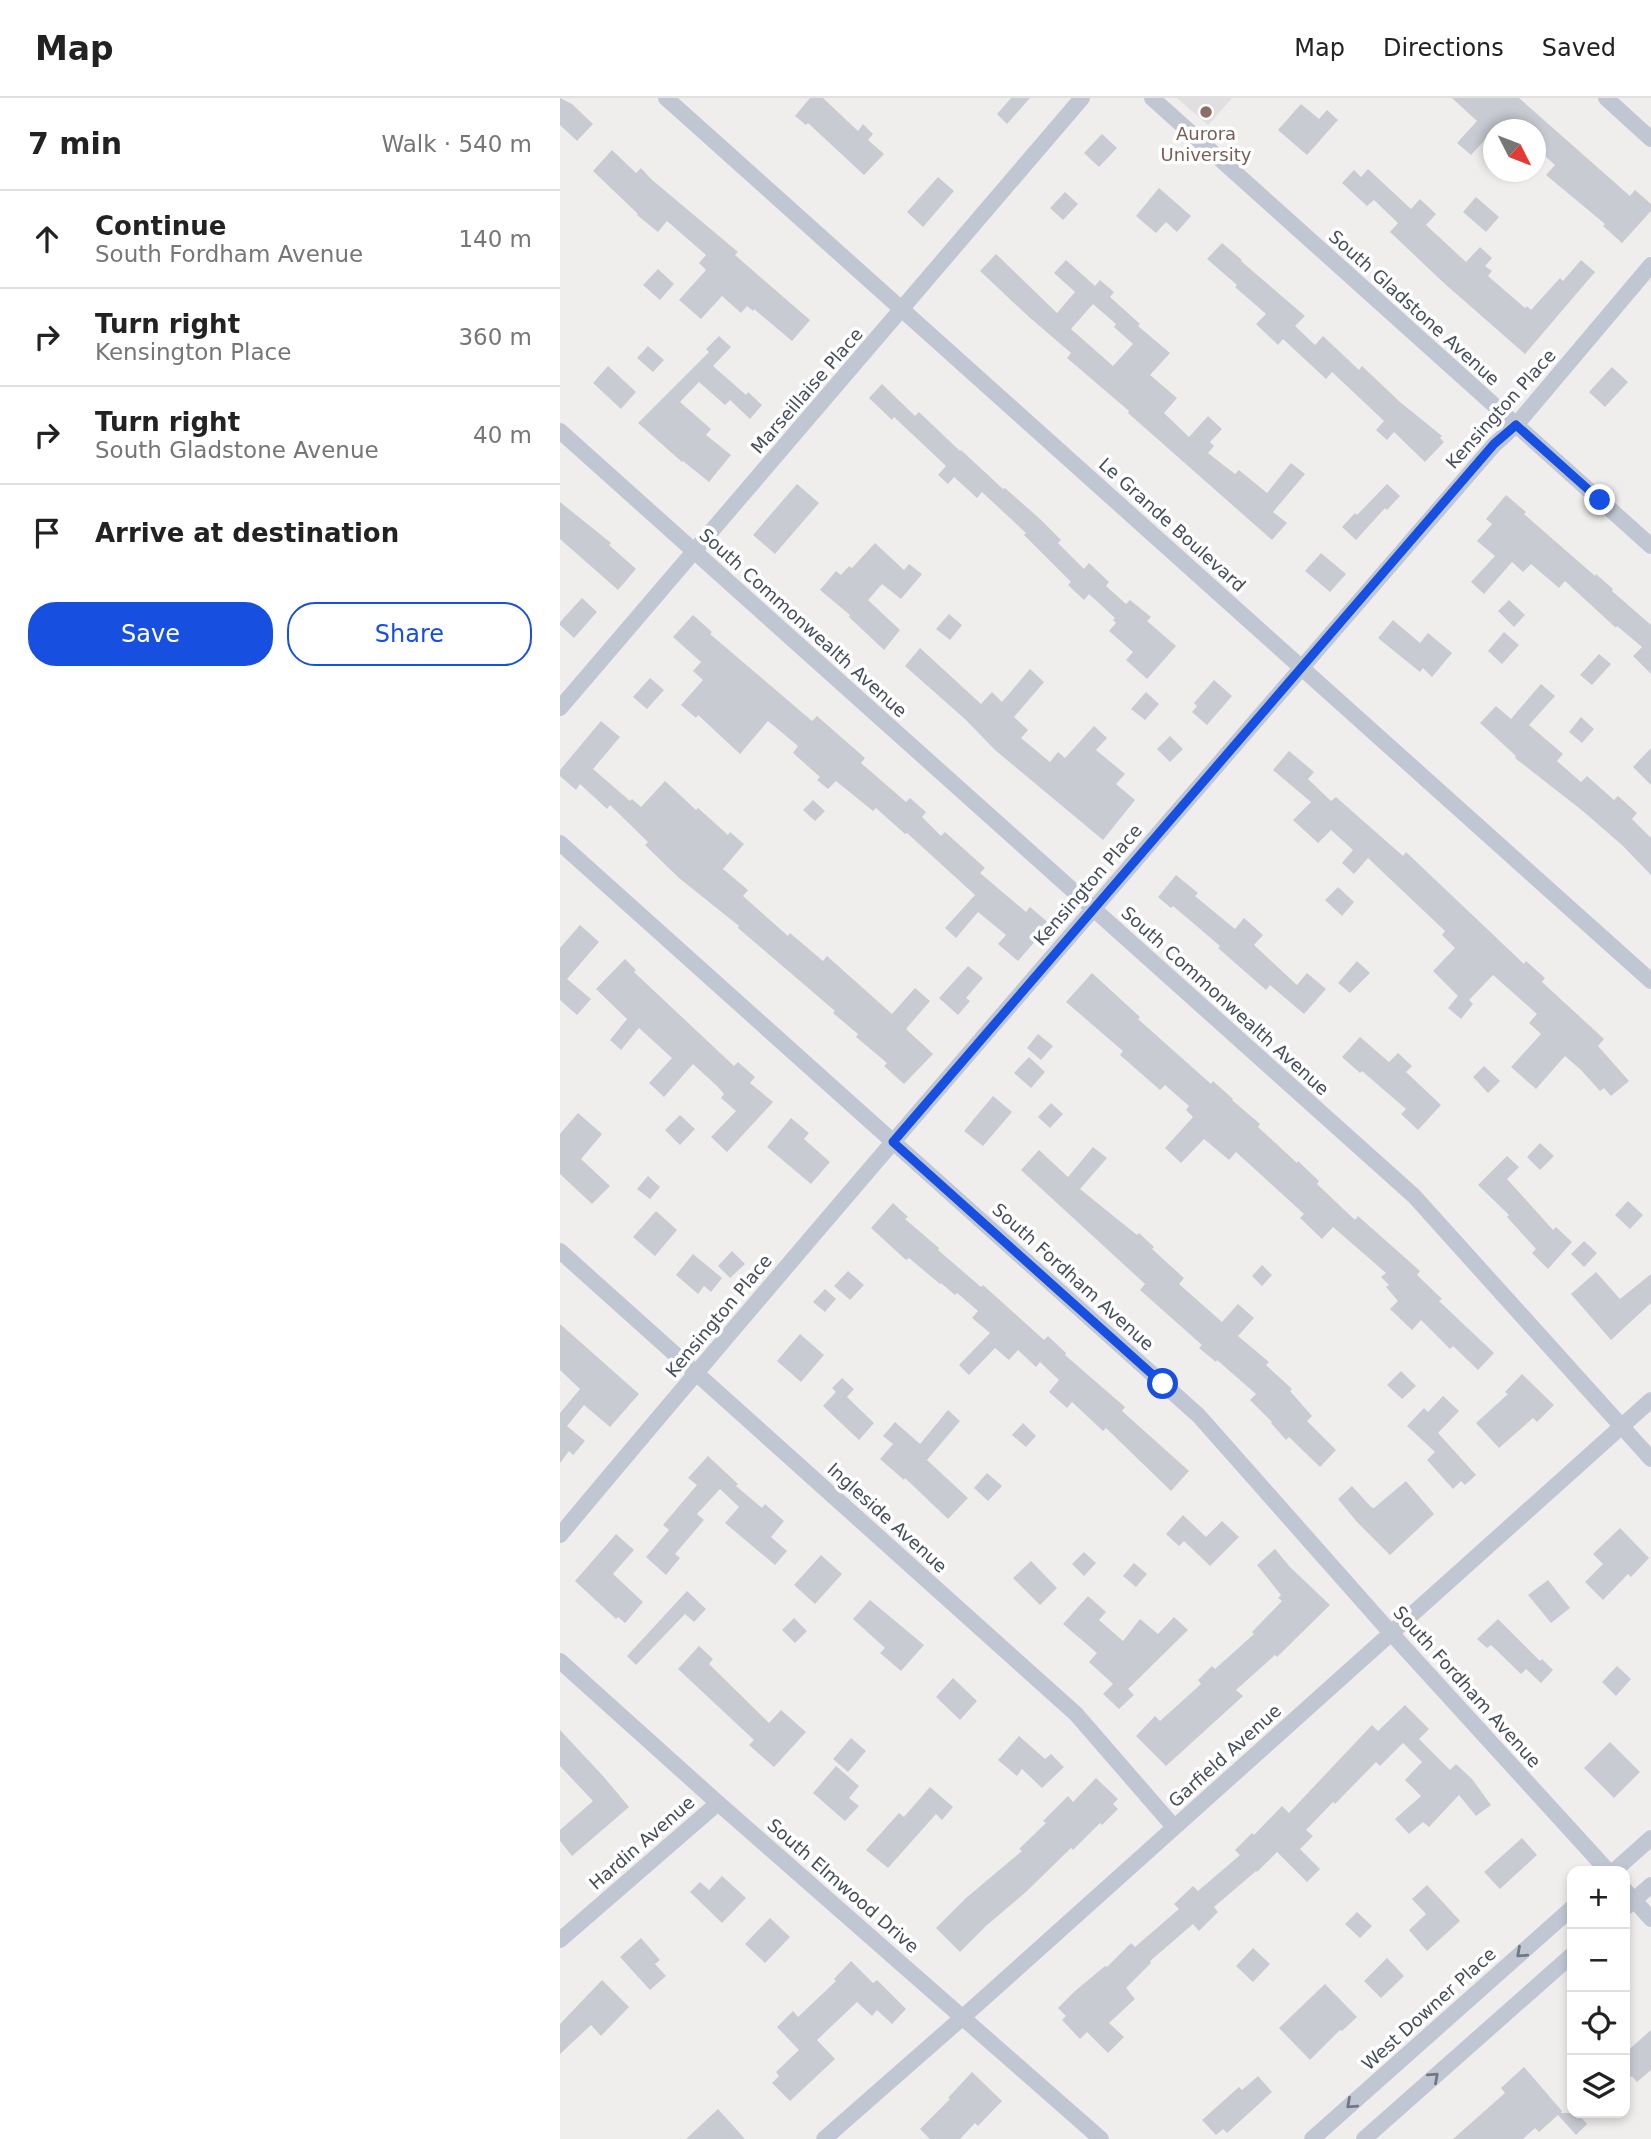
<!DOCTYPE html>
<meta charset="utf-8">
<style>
body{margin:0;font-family:"DejaVu Sans",sans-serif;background:#f6f6f6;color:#222}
.controls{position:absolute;right:21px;bottom:21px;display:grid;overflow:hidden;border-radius:14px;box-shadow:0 4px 10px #0003}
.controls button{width:63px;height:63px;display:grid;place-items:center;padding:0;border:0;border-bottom:2px solid #e0e0e0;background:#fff;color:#222;font:35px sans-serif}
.compass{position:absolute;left:923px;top:21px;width:63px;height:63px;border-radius:50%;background:#fff;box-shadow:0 4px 10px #0003;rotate:132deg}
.stop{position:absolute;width:21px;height:21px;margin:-16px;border:5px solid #1750e0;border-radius:50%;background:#fff}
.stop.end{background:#1750e0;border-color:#fff;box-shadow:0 2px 7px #0008}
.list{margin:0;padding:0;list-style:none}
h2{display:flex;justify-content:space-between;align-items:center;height:91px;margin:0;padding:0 28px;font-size:30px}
h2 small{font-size:23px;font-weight:400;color:#767676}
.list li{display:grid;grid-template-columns:46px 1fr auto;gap:21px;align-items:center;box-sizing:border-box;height:98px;padding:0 28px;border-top:2px solid #e0e0e0}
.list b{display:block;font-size:26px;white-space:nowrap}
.list p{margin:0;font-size:23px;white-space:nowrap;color:#767676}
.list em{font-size:23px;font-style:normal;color:#767676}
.actions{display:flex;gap:14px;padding:21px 28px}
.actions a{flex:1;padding:16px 0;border:2px solid #1750e0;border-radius:28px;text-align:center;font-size:24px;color:#1750e0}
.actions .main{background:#1750e0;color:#fff}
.icon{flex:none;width:38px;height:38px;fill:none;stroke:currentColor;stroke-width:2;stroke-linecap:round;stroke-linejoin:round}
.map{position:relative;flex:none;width:1091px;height:2041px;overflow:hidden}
header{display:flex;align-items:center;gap:42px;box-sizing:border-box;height:98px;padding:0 35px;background:#fff;border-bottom:2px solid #e0e0e0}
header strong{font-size:33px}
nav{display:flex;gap:38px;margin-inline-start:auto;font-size:24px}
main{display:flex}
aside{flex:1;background:#fff}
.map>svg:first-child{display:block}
</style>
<header>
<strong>Map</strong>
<nav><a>Map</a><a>Directions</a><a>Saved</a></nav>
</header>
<main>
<aside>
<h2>7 min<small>Walk · 540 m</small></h2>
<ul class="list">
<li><svg class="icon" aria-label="ahead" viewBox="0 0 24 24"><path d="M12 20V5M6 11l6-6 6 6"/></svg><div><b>Continue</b><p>South Fordham Avenue</p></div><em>140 m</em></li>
<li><svg class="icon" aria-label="right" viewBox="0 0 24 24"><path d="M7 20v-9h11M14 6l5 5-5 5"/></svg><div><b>Turn right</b><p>Kensington Place</p></div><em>360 m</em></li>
<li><svg class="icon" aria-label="right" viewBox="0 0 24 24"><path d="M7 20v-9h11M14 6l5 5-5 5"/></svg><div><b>Turn right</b><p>South Gladstone Avenue</p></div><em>40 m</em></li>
<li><svg class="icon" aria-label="arrive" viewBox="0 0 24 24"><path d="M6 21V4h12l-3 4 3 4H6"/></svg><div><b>Arrive at destination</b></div></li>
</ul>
<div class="actions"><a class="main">Save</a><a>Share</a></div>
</aside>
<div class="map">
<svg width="1091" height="2041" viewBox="0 0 1091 2041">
<rect width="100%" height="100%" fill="#f0eded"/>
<path fill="#e1dfdf" d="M617,0H672L648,27Z"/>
<path fill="#c9cbd3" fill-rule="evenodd" d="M0,0L12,6L33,26L17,43L0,27Z
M250,0H263L298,33L303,26L313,36L308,42L324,56L304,77L248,25L246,27L235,18Z
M451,0H470L447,26L437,16Z
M892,0H959L1070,98L1075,92L1091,106V113L1062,145L1043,128L1045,126L986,77L995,67L976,50V32H934L911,57L897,45L917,23Z
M741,6L759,21L767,12L778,22L747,57L718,32Z
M542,36L557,50L539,69L524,55Z
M52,52L76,75L81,70L91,81L178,154L175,157L250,222L232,243L194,211L193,213L187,208L181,215L162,198L141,221L119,202L146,172L139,165L146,157L107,123L98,134L77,117L78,116L33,73Z
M808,71L851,111L860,101L876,116L866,127L906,164L920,149L932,160L925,168L932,173L928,178L965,210L967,208L971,212L1000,180L1003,183L1021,162L1035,174L965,256L885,186L830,134L838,125L814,102L807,108L782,85L794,72L801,79Z
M378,79L394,93L363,129L347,114Z
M599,90L631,118L617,134L606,124L596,135L576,118Z
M505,94L518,106L503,122L490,110Z
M916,99L939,119L926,134L903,114Z
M662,145L682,162L681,163L745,218L735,228L755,247L763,238L799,272L802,268L840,304L882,338L880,340L884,344L865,364L834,334L827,342L816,332L824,323L772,274L766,281L723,241L718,247L696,226L706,216L675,189L677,187L647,161Z
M436,156L497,215L515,194L494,175L506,162L535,188L540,182L554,194L550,199L580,226L578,228L610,255L590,277L617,300L604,315L629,339L648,318L662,331L650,344L654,348L648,355L675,376L679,372L707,395L731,365L745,376L713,414L727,425L712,442L568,315L569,313L507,260L511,255L469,219L420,173ZM533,206L556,226L554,229L573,246L553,268L511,231Z
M98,171L114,186L100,202L83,187Z
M159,238L171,249L153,268L186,297L188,294L202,307L190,321L170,302L165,307L139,284L120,304L151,331L146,337L171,357L149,384L123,363L122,364L78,325L149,254L146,251Z
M88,248L104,262L93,274L77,260Z
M48,268L76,294L61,311L33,285Z
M1052,269L1068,284L1045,309L1029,294Z
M322,286L355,318L359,314L400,353L401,352L443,391L445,390L480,421L501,442L498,445L524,471L529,465L549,484L546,488L566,506L570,502L591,519L587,523L616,548L587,581L566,562L573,554L549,533L556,525L553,522L555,520L529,496L524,502L508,487L511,484L464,437L466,435L422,394L417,400L394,379L388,386L378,377L386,368L334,319L332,322L309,300Z
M237,386L259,405L215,456L193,437Z
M827,386L840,398L827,412L825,410L796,442L782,429L795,415L797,417Z
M946,397L966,414L964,416L1035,478L1036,476L1053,491L1052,493L1091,527V576L1073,558L1082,549L1057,528L1056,530L1005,483L999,490L971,466L963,474L952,464L924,496L911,484L935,458L917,443L932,426L926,421Z
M0,404L51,445L49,447L76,471L58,492L0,441Z
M315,445L344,472L349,466L362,476L341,501L322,486L308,502L340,532L324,552L289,519L290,517L260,492L276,473L281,477L289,468L292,470Z
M761,455L786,476L770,494L745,473Z
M22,500L37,514L14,540L0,527V524Z
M949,502L965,517L954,529L938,513Z
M389,516L402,527L390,542L376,531Z
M133,517L152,534L150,536L252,623L257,618L305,660L301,665L346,704L350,700L366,714L362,719L381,738L385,734L425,770L420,775L466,814L470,809L490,826L458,863L438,846L446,837L418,814L396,840L385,830L415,797L347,735L345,736L316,710L313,713L276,683L268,691L257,682L260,679L233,655L238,648L208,623L180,656L138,617L136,620L121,607L143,582L133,573L141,564L113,539Z
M833,522L860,545L868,535L892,555L872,579L863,570L860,574L818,540Z
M944,534L959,547L942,566L928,553Z
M360,550L421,606L432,594L442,604L470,571L484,584L454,619L468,632L461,640L490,664L498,654L505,660L534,628L547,640L536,652L565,676L556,686L575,702L543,742L435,652L406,622L345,568Z
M1039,556L1051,566L1032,587L1020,577Z
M90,580L104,592L87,611L73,599Z
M654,582L672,598L647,627L632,614L637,608L634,605Z
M981,586L995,598L969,627L1003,656L997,663L1021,684L1027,678L1054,702L1058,698L1077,715L1072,721L1091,740V777L1063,748L1024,714L955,660L956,658L920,625L936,608L951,621Z
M586,594L599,606L585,622L571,611Z
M1021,619L1034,631L1022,645L1009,634Z
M41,623L60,639L33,671L70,703L72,701L81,709L105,683L136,712L138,710L168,737L170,734L184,746L163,771L188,792L183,798L228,838L230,835L263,863L267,858L332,916L355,890L370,903L346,931L373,956L344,986L324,968L327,965L296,939L298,936L273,915L275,913L178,830L179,828L119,780L85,747L88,744L50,707L47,711L20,686L16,692L0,678V672Z
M610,638L623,651L610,664L597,651Z
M1091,650V687L1073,669Z
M729,653L754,674L748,681L771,703L776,699L843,758L846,754L964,866L966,863L985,880L982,884L1044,941L1038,948L1069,983L1051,998L1044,990L1040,993L1021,972L1005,958L976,991L951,969L981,936L969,925L977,916L933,877L909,902L913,906L901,921L888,910L898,898L873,873L895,850L882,837L885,833L808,760L794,776L782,765L793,752L771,732L758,745L733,722L751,704L713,672Z
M253,702L265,713L255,723L243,712Z
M616,777L638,795L635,798L675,831L684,820L703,837L694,847L737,887L747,875L766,891L744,916L710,887L706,892L658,850L660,848L613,808L611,810L598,799Z
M778,789L794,804L782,818L765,802Z
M20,827L39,844L7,881L31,901L17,917L0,902V850Z
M65,861L76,872L74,874L174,968L178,964L195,979L190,985L213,1004L167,1054L151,1039L176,1013L161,1000L164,996L157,988L133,966L104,999L89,985L112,960L79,930L61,952L50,942L67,921L36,891Z
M797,863L810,875L790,895L778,885Z
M408,868L423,880L406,900L410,903L398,917L379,900Z
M532,875L580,919L578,921L651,986L653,983L673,1001L672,1002L700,1026L698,1029L737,1065L738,1063L759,1083L757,1086L795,1122L798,1118L860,1173L857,1177L882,1201L879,1203L934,1255L918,1272L893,1248L890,1251L861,1222L852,1232L830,1211L838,1203L826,1189L829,1187L821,1179L826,1175L773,1129L762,1141L740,1120L744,1116L676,1054L669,1062L644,1041L621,1065L605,1050L633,1019L626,1012L629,1008L605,987L600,992L560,957L563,953L506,904Z
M478,936L493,948L481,962L467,950Z
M800,939L829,964L838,955L852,968L846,974L881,1007L858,1032L841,1016L846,1011L802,973L800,975L782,959Z
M469,959L485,974L471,990L454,975Z
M924,968L940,983L928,995L913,979Z
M433,998L452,1014L423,1048L404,1033Z
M491,1005L503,1016L490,1030L478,1019Z
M18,1015L42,1036L21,1061L50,1088L32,1106L0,1076V1036Z
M120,1017L135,1031L120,1047L105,1032Z
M231,1020L249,1035L244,1041L270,1064L251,1086L207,1049Z
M980,1045L994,1058L980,1072L967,1059Z
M533,1049L547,1060L520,1091L577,1137L579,1135L594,1149L592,1151L624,1180L619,1186L662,1224L678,1206L694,1220L678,1238L709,1264L706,1267L732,1291L730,1293L752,1318L747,1323L776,1352L760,1369L729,1339L726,1342L711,1325L712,1324L690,1302L696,1296L657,1262L656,1264L639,1250L642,1247L580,1192L585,1186L461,1072L479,1052L508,1079Z
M947,1058L959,1069L947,1081L993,1132L996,1129L1012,1144L988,1171L972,1155L976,1151L947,1119L949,1117L918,1087Z
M88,1078L100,1089L90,1101L77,1091Z
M1068,1103L1083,1117L1070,1131L1055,1117Z
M333,1105L348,1119L345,1121L379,1150L378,1152L421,1189L423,1187L484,1242L488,1238L506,1255L505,1257L565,1309L562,1313L629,1373L611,1393L546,1330L543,1333L512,1304L507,1310L489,1294L499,1282L480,1264L476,1269L458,1252L449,1262L435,1250L409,1277L399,1267L430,1235L412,1220L418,1213L397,1195L395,1197L381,1185L380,1186L349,1160L346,1162L311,1130Z
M96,1113L117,1132L95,1158L73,1139Z
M1024,1143L1037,1155L1024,1169L1011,1156Z
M172,1153L185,1166L170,1180L158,1168Z
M133,1156L162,1180L151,1194L144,1188L138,1196L116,1177Z
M702,1167L712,1177L702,1188L692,1178Z
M288,1173L304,1187L290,1202L274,1188Z
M1036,1174L1060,1201L1091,1176V1205L1051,1242L1011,1196Z
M265,1191L276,1201L265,1214L253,1204Z
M0,1226L79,1296L50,1329L24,1307L7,1328L25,1343L13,1357L9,1353L0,1365V1315L20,1291L0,1272Z
M240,1236L264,1257L241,1284L217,1263Z
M841,1273L856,1288L842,1301L827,1287Z
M962,1276L994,1307L977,1324L973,1320L939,1350L916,1325L948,1296L945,1294Z
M282,1280L294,1291L287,1299L314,1325L299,1342L263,1308L276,1294L272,1290Z
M883,1298L899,1313L878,1335L916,1377L905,1387L901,1383L893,1391L867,1362L875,1354L847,1328L864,1310L868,1314Z
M388,1312L400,1323L367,1362L408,1400L388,1421L345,1380L344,1382L320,1361L333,1346L323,1338L335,1324L360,1346Z
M463,1325L476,1338L466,1349L452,1337Z
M148,1358L178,1386L176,1388L202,1410L205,1406L224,1423L211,1439L227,1453L215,1467L165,1425L179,1409L160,1391L137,1416L144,1422L115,1456L120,1460L106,1477L86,1459L109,1432L103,1427L137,1387L128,1380Z
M427,1375L442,1388L428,1403L414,1390Z
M846,1383L874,1416L830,1457L797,1424L778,1401L792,1388L811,1409L814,1410Z
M623,1417L646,1439L662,1423L679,1439L650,1468L624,1443L619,1448L606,1436Z
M1060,1430L1089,1460L1071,1479L1068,1476L1043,1502L1025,1484L1043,1466L1033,1456Z
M56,1436L74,1452L53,1476L83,1504L65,1525L58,1519L56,1521L15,1483Z
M715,1451L730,1469L770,1507L717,1559L715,1557L676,1592L683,1598L606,1668L576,1638L595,1618L600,1623L641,1586L638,1582L652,1568L655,1571L694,1536L692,1534L722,1503L718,1500L721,1497L697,1467Z
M524,1454L536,1465L524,1478L512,1466Z
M261,1457L282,1476L255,1506L234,1487Z
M471,1463L497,1490L480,1507L453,1480Z
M574,1465L587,1476L576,1489L563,1478Z
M988,1482L1010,1510L991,1525L968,1497Z
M127,1493L146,1511L134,1524L125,1516L76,1567L67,1558Z
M528,1498L546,1514L539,1522L563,1543L580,1521L598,1536L614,1519L628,1532L568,1591L574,1597L559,1611L543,1596L553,1586L529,1564L537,1555L503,1526Z
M310,1502L364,1547L341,1573L320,1555L325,1550L293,1521Z
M234,1520L247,1533L235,1545L222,1532Z
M938,1521L980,1563L982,1561L993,1572L981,1585L966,1571L961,1576L931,1547L927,1550L917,1541Z
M139,1548L153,1561L149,1566L209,1625L221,1612L246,1634L214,1669L189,1647L194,1642L118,1571Z
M1057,1568L1071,1581L1056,1598L1042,1584Z
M393,1580L417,1603L400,1622L376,1599Z
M845,1607L869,1631L859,1641L890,1672L896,1666L912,1681L931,1707L916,1718L899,1697L869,1729L863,1724L849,1736L835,1721L861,1698L845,1682L862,1664L843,1645L820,1668L816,1664L775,1706L773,1704L746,1732L753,1738L740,1751L760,1771L747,1784L717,1754L697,1774L696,1773L654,1809L658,1814L639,1833L633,1826L590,1863L591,1865L566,1890L575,1901L549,1925L564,1939L548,1955L527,1934L520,1941L502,1922L506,1918L498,1910L515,1893L545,1868L547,1869L571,1845L575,1849L619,1811L614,1806L633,1788L638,1793L680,1757L675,1752L692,1735L694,1737L722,1708L729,1715L812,1627L818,1633Z
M0,1632L43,1678L69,1709L12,1758L0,1743V1732L33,1703L0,1668Z
M459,1638L485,1661L491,1656L504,1669L482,1690L462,1671L457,1678L438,1662Z
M291,1640L306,1653L288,1674L273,1661Z
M1050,1644L1080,1674L1054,1700L1024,1670Z
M276,1668L299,1688L289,1700L299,1708L285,1723L253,1695Z
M536,1680L558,1701L553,1706L558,1711L542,1727L540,1725L513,1752L511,1750L467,1793L426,1828L400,1854L376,1830L406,1800L462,1753L459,1751L486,1725L483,1723L508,1698L513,1704Z
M370,1689L393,1709L382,1722L376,1716L328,1770L306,1752L339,1715L344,1719Z
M962,1740L977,1757L940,1791L924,1774Z
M162,1778L186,1800L162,1825L130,1794L140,1784L149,1792Z
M867,1787L900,1823L867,1853L849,1832L866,1816L852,1801Z
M797,1814L812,1828L800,1840L785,1826Z
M210,1820L230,1839L205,1865L185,1846Z
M81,1840L100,1862L95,1866L106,1878L90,1892L60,1859Z
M693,1850L710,1866L693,1884L676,1868Z
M827,1860L844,1878L821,1900L804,1883Z
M291,1863L313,1885L317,1882L346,1911L332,1926L317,1912L312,1918L297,1904L257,1942L275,1961L230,2003L212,1985L219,1978L216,1974L239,1952L217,1929L233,1913L238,1919L276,1883L274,1881Z
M42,1882L69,1909L41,1938L31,1927L0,1956V1926Z
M765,1886L797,1919L782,1933L780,1932L750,1962L719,1930Z
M1091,1932V1972L1077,1984L1072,1978L1065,1984V1955Z
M964,1969L1002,2013L1001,2015H1017L1027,2026L1016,2037L998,2017L979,2034L975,2030L963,2041H893L945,1995L941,1990Z
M412,1974L442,2003L418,2028L415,2025L400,2041H370L360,2031L390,2001L388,2000Z
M698,1978L712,1994L667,2035L663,2031L656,2037L642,2022L679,1989L682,1992Z
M158,2011L185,2041H126Z"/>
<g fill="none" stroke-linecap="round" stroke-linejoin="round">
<path stroke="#c0c7d3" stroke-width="16" d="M106,0L1091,883
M592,0L1091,448
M1046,0L1091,41
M0,333L854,1098L1091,1361
M0,610L522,0
M0,745L639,1318L831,1535L1048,1773
M0,1153L516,1616L614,1729
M0,1437C307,1070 622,709 934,347L956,327L1091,167
M0,1563L158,1705L541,2041
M1054,1773L1091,1740
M1065,1792L1091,1821
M1065,1810L1091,1787
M0,1842L158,1705
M264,2041L403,1919L1091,1302
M752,2041L1012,1810
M804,2041L1012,1857"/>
</g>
<defs><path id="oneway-chevron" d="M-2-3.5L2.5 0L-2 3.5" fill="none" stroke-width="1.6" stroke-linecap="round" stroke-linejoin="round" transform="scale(1.75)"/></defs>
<g stroke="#707885">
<use href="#oneway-chevron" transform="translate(961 1855) rotate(138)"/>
<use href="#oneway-chevron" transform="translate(874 1979) rotate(-42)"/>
<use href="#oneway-chevron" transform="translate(791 2006) rotate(138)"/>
</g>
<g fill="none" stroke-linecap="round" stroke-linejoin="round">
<path stroke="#1750e0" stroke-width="9" d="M603,1286L333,1044L934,346L956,327L1040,402"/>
</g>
<circle fill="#8d6e63" stroke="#fff" stroke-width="2.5" cx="646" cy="14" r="7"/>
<g text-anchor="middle" stroke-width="7" stroke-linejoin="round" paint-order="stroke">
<g font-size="18" fill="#785e54" stroke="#fff">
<text x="646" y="42">Aurora<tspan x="646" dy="21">University</tspan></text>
</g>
<g font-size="18" fill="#454d5b" stroke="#fff">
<text transform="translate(854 210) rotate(42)" y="6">South Gladstone Avenue</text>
<text transform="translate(247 293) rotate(-49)" y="6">Marseillaise Place</text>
<text transform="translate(941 311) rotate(-48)" y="6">Kensington Place</text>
<text transform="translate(612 427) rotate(42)" y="6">Le Grande Boulevard</text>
<text transform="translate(243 525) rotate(42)" y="6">South Commonwealth Avenue</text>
<text transform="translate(528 787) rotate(-49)" y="6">Kensington Place</text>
<text transform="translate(665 903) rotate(42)" y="6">South Commonwealth Avenue</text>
<text transform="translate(513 1179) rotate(42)" y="6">South Fordham Avenue</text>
<text transform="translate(159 1218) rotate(-50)" y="6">Kensington Place</text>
<text transform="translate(327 1420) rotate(42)" y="6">Ingleside Avenue</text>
<text transform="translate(907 1589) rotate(48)" y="6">South Fordham Avenue</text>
<text transform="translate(665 1658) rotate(-42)" y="6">Garfield Avenue</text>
<text transform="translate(82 1745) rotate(-41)" y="6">Hardin Avenue</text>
<text transform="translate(283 1788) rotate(41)" y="6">South Elmwood Drive</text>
<text transform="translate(869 1911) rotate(-42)" y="6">West Downer Place</text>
</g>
</g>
</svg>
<div class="controls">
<button>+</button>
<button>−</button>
<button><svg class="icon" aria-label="locate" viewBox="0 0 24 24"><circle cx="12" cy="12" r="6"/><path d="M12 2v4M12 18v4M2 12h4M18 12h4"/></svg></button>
<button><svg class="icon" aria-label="layers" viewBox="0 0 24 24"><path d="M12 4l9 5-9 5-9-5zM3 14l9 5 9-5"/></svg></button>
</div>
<svg class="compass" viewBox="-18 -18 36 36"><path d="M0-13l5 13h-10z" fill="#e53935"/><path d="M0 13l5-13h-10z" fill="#767676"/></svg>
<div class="stop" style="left:603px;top:1286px"></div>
<div class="stop end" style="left:1040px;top:402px"></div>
</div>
</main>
